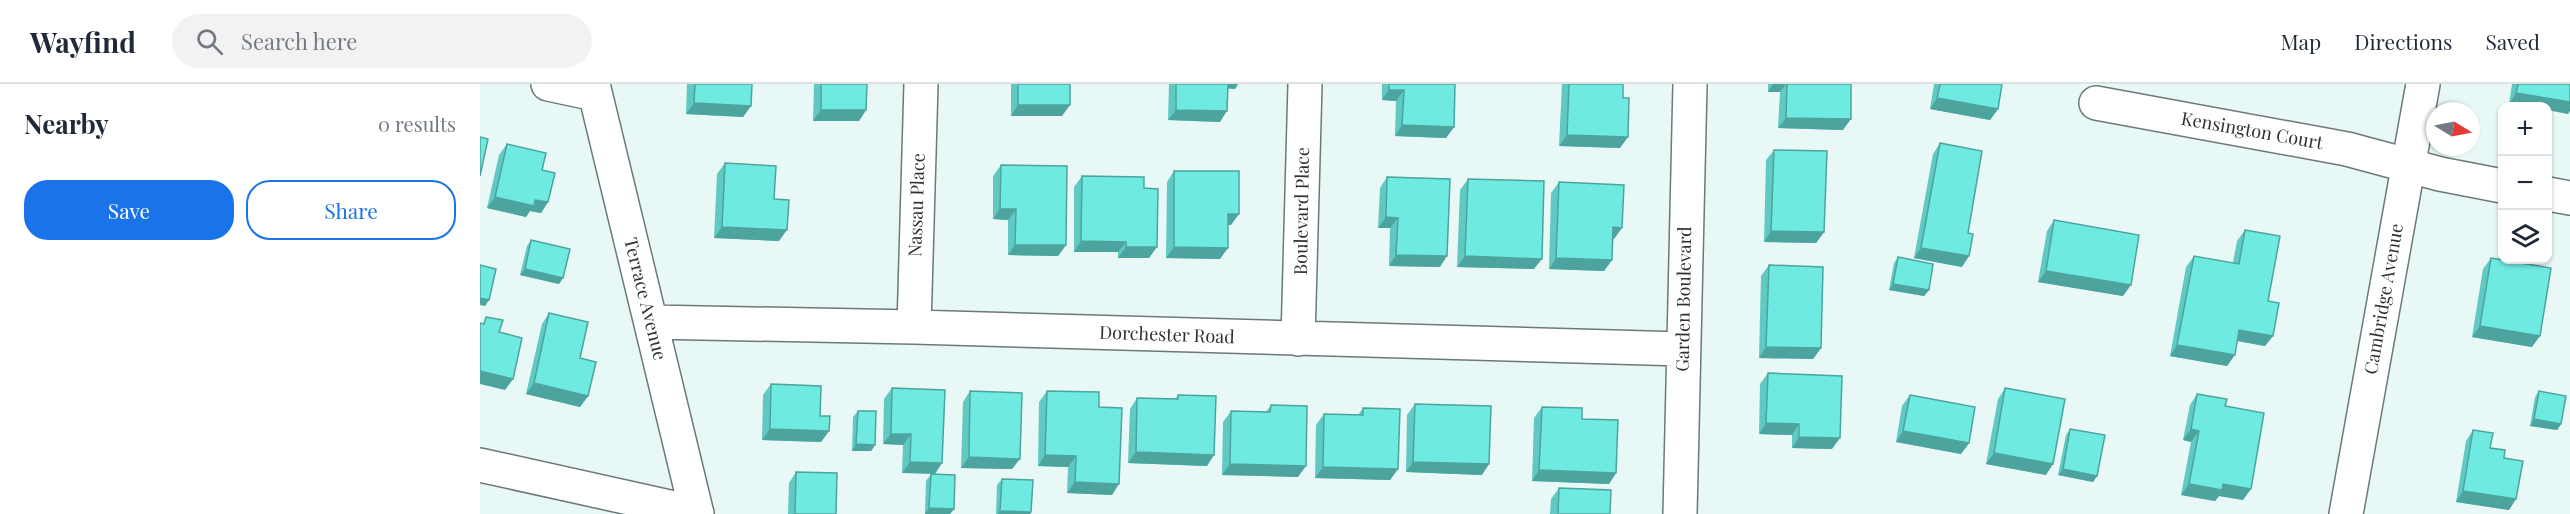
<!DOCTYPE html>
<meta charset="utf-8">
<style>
body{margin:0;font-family:"Playfair Display",serif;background:#f2f2f3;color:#1f2937}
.controls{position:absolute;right:18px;top:18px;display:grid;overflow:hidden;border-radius:12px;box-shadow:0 2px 4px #0004}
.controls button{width:54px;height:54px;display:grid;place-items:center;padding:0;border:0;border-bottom:2px solid #e0e1e3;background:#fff;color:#1f2937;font:30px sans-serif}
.compass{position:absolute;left:1946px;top:18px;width:54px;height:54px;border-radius:50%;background:#fff;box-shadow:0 2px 4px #0004;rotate:100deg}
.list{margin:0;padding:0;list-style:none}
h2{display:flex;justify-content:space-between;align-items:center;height:78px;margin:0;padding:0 24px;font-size:26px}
h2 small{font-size:20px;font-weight:400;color:#747a83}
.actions{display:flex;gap:12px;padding:18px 24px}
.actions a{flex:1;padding:14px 0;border:2px solid #1a73e8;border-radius:24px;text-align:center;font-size:21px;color:#1a73e8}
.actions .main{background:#1a73e8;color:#fff}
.icon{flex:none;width:33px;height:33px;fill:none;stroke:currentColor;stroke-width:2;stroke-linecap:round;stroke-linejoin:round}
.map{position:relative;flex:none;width:2090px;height:430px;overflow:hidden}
header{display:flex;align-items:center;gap:36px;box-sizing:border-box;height:84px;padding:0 30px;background:#fff;border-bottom:2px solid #e0e1e3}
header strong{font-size:28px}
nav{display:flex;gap:33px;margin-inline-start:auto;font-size:21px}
.search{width:420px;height:54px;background:#f2f2f3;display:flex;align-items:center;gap:15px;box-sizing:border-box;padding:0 21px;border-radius:33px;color:#747a83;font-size:22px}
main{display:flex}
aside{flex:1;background:#fff}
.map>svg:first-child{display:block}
</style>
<header>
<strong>Wayfind</strong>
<div class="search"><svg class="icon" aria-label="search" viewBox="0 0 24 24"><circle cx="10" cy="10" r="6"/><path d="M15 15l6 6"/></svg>Search here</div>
<nav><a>Map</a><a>Directions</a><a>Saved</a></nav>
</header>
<main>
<aside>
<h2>Nearby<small>0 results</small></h2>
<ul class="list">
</ul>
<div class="actions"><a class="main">Save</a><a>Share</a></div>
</aside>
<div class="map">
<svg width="2090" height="430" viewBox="0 0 2090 430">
<rect width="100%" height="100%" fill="#e8f8f6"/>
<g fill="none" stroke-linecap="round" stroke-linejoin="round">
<defs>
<path id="minor" d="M68,0L115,10
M113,0L217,430
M1616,19L1867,65L1960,90L2022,102
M2068,110L2090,114
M171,238L434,243L1203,265
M434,243L441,0
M818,255L825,0
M0,381L217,429
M1200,430L1210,0
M1866,430L1943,0"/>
</defs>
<use href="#minor" stroke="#6b7978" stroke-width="36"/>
<use href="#minor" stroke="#fff" stroke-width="33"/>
</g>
<path fill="#5fc9c2" d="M207,0H272L271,22L263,33L206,30Z
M334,0H387L386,26L379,37H333Z
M531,0H590L582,32H531Z
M689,0H758L755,5L748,4L740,38L688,36Z
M902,0H975L974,43L966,54L915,52L916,17L902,16Z
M1082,0H1143L1140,64L1079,62Z
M1288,0H1371L1363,46L1298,44L1300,8H1288Z
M1454,0H1522L1518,25L1510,36L1450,25Z
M2032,0H2090L2088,30L2067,22H2044L2029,20Z
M1460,59L1482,183L1434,174L1453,70Z
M27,60L62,86L68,118L61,129L50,127L46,133L7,124L19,71Z
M1294,66L1344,148L1336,159L1284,158L1286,76Z
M245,79L294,115L299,157L234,154L237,90Z
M521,81L586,161L578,172L528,171V136L513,135V92Z
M694,87L751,141H748L740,175L686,174L687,98Z
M602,92L664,104L669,174H638V168H594V103Z
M907,93L960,183L909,182L910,144H898L900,104Z
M988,95L1054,185L977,183L980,106Z
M1079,98L1134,155H1133L1132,176L1124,187L1069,185L1071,109Z
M1574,136L1643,212L1558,198L1567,147Z
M1765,146L1788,217L1793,252L1785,262L1757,257L1747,282L1690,272L1706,183L1714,172L1753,179L1757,157Z
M51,156L83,194L79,200L40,191L47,162Z
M1418,173L1449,206L1444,212L1409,206L1414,179Z
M2011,174L2052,263L1992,253L2003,185Z
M1289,181L1341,264L1333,275L1279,274L1281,192Z
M69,229L100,274L108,312L100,323L46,310L62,240Z
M1288,289L1352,365L1312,364V351L1279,350L1280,300Z
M291,300L340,332L349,347L341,358L282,356L283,311Z
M412,304L462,379L422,389L423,361L403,360L404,315Z
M1525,304L1566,391L1506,380L1518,315Z
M490,307L532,385L481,384L483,318Z
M567,307L619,323L632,411L587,409L588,383L558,382L559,318Z
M2059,307L2081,340L2077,346L2050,342L2055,313Z
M1717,310L1745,322L1763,416L1739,412L1735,417L1701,411L1711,358L1703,356L1710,321Z
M698,311L727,382L648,379L650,325L657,314L695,315Z
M1430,311L1489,359L1481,370L1416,358L1422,322Z
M935,320L1002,391L926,388L927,331Z
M791,321L818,393L742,391L743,338L751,327L786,328Z
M1062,323L1102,335L1136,389L1129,400L1052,397L1054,334Z
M883,324L918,385L910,396L835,394L836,341L844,330L878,331Z
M378,327L395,361L391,367H372L373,333Z
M1590,345L1617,392L1613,398L1578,391L1586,351Z
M1993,346L2010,364L2024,374L2036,415L2029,426L1976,418L1986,357Z
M316,388L356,430H308L309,399Z
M451,390L474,425L470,430H445L446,397Z
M522,395L551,428L550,430H516L517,401Z
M1079,404L1130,430H1070L1071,415Z"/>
<path fill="#4da49e" d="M744,0H758L755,5L741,4Z
M1293,0H1306L1300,8H1288Z
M909,6H924L916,17L902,16Z
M2036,9L2090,18V27L2088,30L2067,26V22H2044L2029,20Z
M1457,14L1518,25L1510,36L1450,25Z
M214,19L271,22L263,33L206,30Z
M538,21H590L582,32H531Z
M341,26H386L379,37H333Z
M696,26L747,27L740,38L688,36Z
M1306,34L1371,35L1363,46L1298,44Z
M922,41L974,43L966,54L915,52Z
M1087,51L1148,53L1140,64L1079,62Z
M15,113L55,116L68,118L61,129L50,127L46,133L7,124Z
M520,125H536L528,136L513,135Z
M748,130H759L751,141H741Z
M906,133L918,134L910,144H898Z
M242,143L307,146L299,157L234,154Z
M1133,143L1142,144L1134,155L1125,154Z
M1291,147L1344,148L1336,159L1284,158Z
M601,157L646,158L638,168H594Z
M535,161H586L578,172L528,171Z
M646,163H677L669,174H638Z
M694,163L748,164L740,175L686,174Z
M1441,164L1489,172L1482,183L1434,174Z
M916,171L967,172L960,183L909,182Z
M985,172L1062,175L1054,185L977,183Z
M1076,174L1132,176L1124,187L1069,185Z
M45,185L83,194L79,200L40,191Z
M1566,187L1651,201L1643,212L1558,198Z
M1413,200L1449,206L1444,212L1409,206Z
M0,214L9,216L5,222L0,221Z
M2000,242L2060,252L2052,263L1992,253Z
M1759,246L1793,252L1785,262L1752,256Z
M1697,261L1755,271L1747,282L1690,272Z
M1286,263L1341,264L1333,275L1279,274Z
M0,287L33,295L25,306L0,300Z
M54,299L108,312L100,323L46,310Z
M2054,335L2081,340L2077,346L2050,342Z
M1286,339L1319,340L1312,351L1279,350Z
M290,345L349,347L341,358L282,356Z
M1711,345L1719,347L1711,358L1703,356Z
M1423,347L1489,359L1481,370L1416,358Z
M411,350H431L423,361L403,360Z
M1319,353L1360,354L1352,365L1312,364Z
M376,360L395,361L391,367H372Z
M656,368L734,371L727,382L648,379Z
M1514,369L1573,380L1566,391L1506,380Z
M565,371L596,372L588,383L558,382Z
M489,373L540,375L532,385L481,384Z
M430,378L462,379L455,390L422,389Z
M933,378L1009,380L1002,391L926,388Z
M750,380L826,382L818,393L742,391Z
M843,383L918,385L910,396L835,394Z
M1583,385L1617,392L1613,398L1578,391Z
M1059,386L1136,389L1129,400L1052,397Z
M595,398L639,400L632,411L587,409Z
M1709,400H1743L1771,405L1763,416L1739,412L1735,417L1701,411Z
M1983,407L2036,415L2029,426L1976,418Z
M449,424L474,425L470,430H445Z
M520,427L551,428L550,430H518Z"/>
<path fill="#6eeae1" stroke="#4da49e" stroke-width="1.5" d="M215,0H272L271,22L214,19Z
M341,0H387L386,26H341Z
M538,0H590V21H538Z
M696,0H748L747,27L696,26Z
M909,0H975L974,43L922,41L924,6H909Z
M1089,0H1143V14H1149L1148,53L1087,51Z
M1307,0H1371V35L1306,34Z
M1460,0H1522L1518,25L1457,14Z
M2038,0H2090V18L2036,9Z
M0,53L8,55L0,92Z
M1460,59L1502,67L1488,149L1493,150L1489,172L1441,164Z
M27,60L66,69L62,86L75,89L68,118L55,116L54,122L15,113Z
M1294,66L1347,67L1344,148L1291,147Z
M245,79L296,82L294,115L309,116L307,146L242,143Z
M521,81L587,82L586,161H535L536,125H520Z
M694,87H759V130H748V164L694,163Z
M602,92L664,93V104L678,105L677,163H646V158L601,157Z
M907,93L970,95L967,172L916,171L918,134L906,133Z
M988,95L1064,97L1062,175L985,172Z
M1079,98L1144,101L1142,144L1133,143L1132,176L1076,174Z
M1574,136L1659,151L1651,201L1566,187Z
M1765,146L1800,152L1788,217L1799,219L1793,252L1759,246L1755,271L1697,261L1714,172L1759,180Z
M51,156L90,165L83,194L45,185Z
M1418,173L1453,180L1449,206L1413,200Z
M2011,174L2071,184L2060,252L2000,242Z
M0,181L16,185L9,216L0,214Z
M1289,181L1343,183L1341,264L1286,263Z
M69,229L108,238L100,274L116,278L108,312L54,299Z
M6,233L23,236L19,248L42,254L33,295L0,287V239L4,240Z
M1288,289L1362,292L1360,354L1319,353V340L1286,339Z
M291,300L341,302L340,332H350L349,347L290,345Z
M412,304L465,306L462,379L430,378L431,350H411Z
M1525,304L1585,315L1573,380L1514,369Z
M490,307L542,309L540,375L489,373Z
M567,307L619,308V323L642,324L639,400L595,398L596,372L565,371Z
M2059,307L2086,312L2081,340L2054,335Z
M1717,310L1747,315L1745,322L1784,329L1771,405L1743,400L1742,406L1709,400L1719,347L1711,345Z
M698,311L736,312L734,371L656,368L657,314L698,315Z
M1430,311L1495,323L1489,359L1423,347Z
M935,320L1011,322L1009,380L933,378Z
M791,321L827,322L826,382L750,380L751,327L790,328Z
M1062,323L1102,324V335L1138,336L1136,389L1059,386Z
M883,324L920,325L918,385L843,383L844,330L883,331Z
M378,327H396L395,361L376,360Z
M1590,345L1625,351L1617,392L1583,385Z
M1993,346L2013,349L2010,364L2025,366L2024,374L2043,377L2036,415L1983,407Z
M316,388L357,389L356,430H315Z
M451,390L475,391L474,425L449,424Z
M522,395L553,396L551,428L520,427Z
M1079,404L1131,406L1130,430H1078Z"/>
<g text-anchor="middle" stroke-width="4.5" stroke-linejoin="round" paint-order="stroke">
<g font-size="18" fill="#2c3232" stroke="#fff">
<text transform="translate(1772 47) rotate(10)" y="6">Kensington Court</text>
<text transform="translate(437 121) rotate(-88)" y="6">Nassau Place</text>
<text transform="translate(822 127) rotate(-89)" y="6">Boulevard Place</text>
<text transform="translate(165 215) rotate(76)" y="6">Terrace Avenue</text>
<text transform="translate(1204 215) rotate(-89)" y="6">Garden Boulevard</text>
<text transform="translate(1904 215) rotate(-80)" y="6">Cambridge Avenue</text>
<text transform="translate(687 251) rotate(2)" y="6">Dorchester Road</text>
</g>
</g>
</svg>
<div class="controls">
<button>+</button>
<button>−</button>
<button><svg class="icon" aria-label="layers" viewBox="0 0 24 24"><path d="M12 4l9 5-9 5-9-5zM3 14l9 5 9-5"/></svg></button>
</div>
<svg class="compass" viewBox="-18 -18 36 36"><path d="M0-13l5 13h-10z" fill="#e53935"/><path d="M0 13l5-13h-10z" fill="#747a83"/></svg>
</div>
</main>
